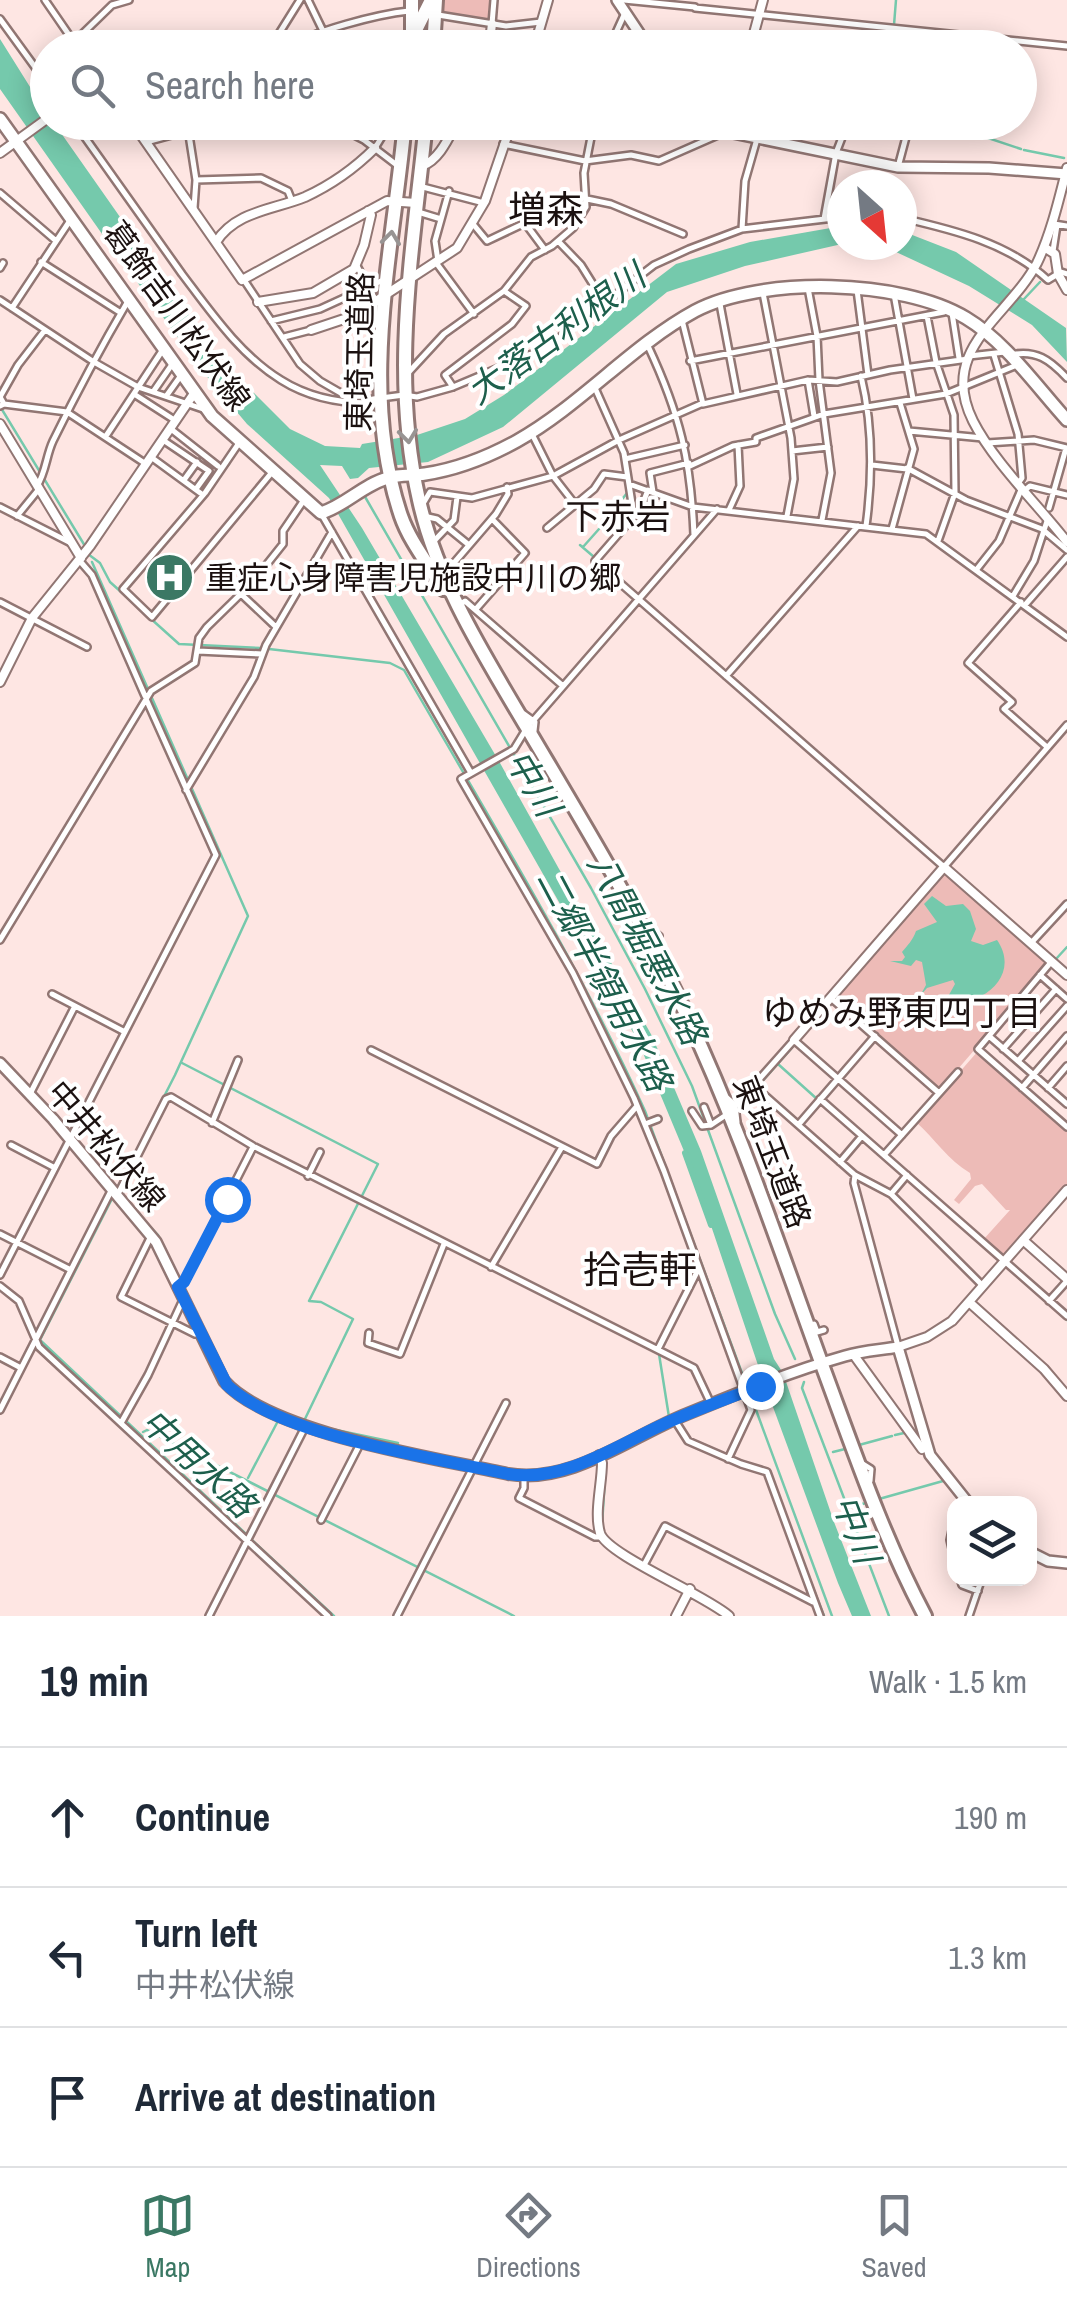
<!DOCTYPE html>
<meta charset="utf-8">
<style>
body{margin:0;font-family:"Archivo Narrow","Noto Sans JP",sans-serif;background:#f6f6f7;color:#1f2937}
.controls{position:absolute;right:30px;bottom:30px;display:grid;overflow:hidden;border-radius:20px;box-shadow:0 5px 25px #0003}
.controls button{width:90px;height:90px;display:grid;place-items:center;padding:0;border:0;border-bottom:2px solid #e0e1e3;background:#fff;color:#1f2937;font:50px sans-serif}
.compass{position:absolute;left:827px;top:170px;width:90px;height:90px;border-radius:50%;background:#fff;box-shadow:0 5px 25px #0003;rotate:153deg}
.stop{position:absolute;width:30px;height:30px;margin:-22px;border:8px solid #1a73e8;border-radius:50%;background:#fff}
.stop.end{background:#1a73e8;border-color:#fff;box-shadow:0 2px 10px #0008}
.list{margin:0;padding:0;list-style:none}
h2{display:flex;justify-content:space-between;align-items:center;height:130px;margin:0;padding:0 40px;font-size:42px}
h2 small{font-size:32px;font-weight:400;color:#747a83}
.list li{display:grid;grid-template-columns:65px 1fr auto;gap:30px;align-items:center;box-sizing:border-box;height:140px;padding:0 40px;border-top:2px solid #e0e1e3}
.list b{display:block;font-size:38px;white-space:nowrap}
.list p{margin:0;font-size:32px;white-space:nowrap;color:#747a83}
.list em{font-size:32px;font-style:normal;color:#747a83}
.icon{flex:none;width:55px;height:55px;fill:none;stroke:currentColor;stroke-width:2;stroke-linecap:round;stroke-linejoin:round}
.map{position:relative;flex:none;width:1067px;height:1616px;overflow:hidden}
.search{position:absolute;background:#fff;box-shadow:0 5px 25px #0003;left:30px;right:30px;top:30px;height:110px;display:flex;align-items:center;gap:25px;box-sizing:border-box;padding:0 35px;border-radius:55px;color:#747a83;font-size:38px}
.sheet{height:550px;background:#fff}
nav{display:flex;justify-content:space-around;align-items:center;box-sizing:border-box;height:140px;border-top:2px solid #e0e1e3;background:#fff;font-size:28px;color:#747a83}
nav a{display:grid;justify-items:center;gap:5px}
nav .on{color:#3b7864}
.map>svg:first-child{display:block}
</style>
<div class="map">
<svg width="1067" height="1616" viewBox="0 0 1067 1616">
<rect width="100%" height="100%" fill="#fee6e3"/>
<path fill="#edbbb7" d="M442,0H490L488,21L440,13Z
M948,870L1051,961L939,1091L835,999Z
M978,1051L1067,1129V1186L1004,1258L983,1240L1010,1210H1006L982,1184L975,1186L959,1204L954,1200L971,1179L970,1173C948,1160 935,1139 916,1122Z"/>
<path fill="#75c9ac" d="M0,39L47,114L48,122L54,123L219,358L290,429L325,446L360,448L362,444L417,435L465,419L504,395L676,264L750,242L842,226V244L745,266L667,292L503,427L428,462L369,468L358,478L350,479L342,466L320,465L362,528L500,763L652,1036L701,1151L774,1359L783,1373L834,1522L871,1616H852L838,1583L763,1380L694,1175L638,1041L329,498L247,424L204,373L107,241L0,89Z
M902,231L956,252L1066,328L1067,362L1032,325L969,286L881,245H902Z
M932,896L946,906L963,904L970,911L976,929L971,941L983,945L997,940C1013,963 1002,985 981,996L979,1005L945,1002L955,984L953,980L927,988L920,996L926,985L922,962L916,960L911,966L890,961H902L905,957L902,952C907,946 913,940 916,931L937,922L924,904Z"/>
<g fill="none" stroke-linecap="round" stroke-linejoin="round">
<path stroke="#75c9ac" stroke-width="2.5" d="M894,25L896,0
M892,48L894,30
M944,122L970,131
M973,133L1021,149
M1024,150L1064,158
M1024,299L1040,282
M1,408L85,546
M221,474L229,464
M364,495L591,888L645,989L692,1086L775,1314L795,1359
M613,511L627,493
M580,545L594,557
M583,547L599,529
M88,554L100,563L110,582L179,644L261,648
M599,561L638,595
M92,562L248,916L175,1075L40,1340L246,1534
M643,599L683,635
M686,637L725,672
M269,649L390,663L404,670C487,815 576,958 645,1111L746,1384
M730,675L770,711
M772,713L814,749
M816,751L857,787
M859,789L900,825
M903,827L943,862
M1056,959L1067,947
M815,1021L876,951
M182,1063L378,1164L309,1301L321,1302L353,1319L304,1421
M778,1064L856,1134
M736,1111L797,1042
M922,1192L976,1239
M136,1212L158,1235L208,1338
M1008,1268L1067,1320
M629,1332L657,1347
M659,1354L669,1417
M804,1382L802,1388L889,1616
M749,1391L832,1616
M681,1425L687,1435
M322,1427L398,1443
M143,1432L147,1430L514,1616
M895,1435L904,1433
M859,1445L892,1436
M833,1452L845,1449
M767,1469L824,1616
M248,1478L279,1419
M879,1499L943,1481
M851,1507L866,1503
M602,1525L605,1478
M252,1540L334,1616"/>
<path stroke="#75c9ac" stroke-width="6" d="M685,1153L711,1225"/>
<defs>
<path id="minor" d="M45,0L78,48
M308,0L324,33
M624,0L695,7
M695,8L1067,46
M438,15L506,26L541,22
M0,19L48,85
M492,24L494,0
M537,41L563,48
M74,42L112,5L129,0
M270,48L300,0
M290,48C310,31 380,14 409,11
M609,48L624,15
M187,122L196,180L194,208
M329,122L364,140L398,166
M81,124L84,136C117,182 149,228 182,274C210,311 240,355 281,380C308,397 336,403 368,403L373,399L404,395L417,397L453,387L546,348L654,265L689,249L742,229L842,217
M146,142L205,126L241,129L252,122
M503,144L585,161L631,155L659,161L725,132
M375,148L391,122
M898,167L910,122
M196,180L261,178L288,191L292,201
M419,186L484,203
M0,193L55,240
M587,199L611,204L683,234
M418,212L441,219
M902,218C954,230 1008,243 1048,280L1061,272L1067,274
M824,219L836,153L848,122
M473,224L487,241L525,223L545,250
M1054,224L1067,226
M742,229L745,181L757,139
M558,241L581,265L604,302
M1053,251L1057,225
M438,261L435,241L449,191
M41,262L121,313
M437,264L474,314
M357,266L377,303
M0,268L3,263
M244,280L300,364L320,381L353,400
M808,288L817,336L819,380L831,473L822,520
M857,290L868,375
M763,293L791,438L794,479L787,516
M894,294L913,399
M0,300L94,362L138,387L203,409
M720,304L737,394
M12,308L71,219
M952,313L959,358
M927,316L936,362L954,415L955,493L938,541
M682,320L703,404L808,380L837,382L890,370L968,359
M271,321L320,309L381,281
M284,337L311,330
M648,346C680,414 691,461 694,535
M994,355L1018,434L1022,478L1019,482
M1010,355C1036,349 1050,360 1067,378
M969,356L1005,352
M690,361L944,312
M408,373L444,334L504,291L531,257L552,246L573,228L586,207L584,173L594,122
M861,376C873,426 873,475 866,526
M808,380L814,416
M453,387L445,375L512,324L526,306L504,291
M595,388L624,453L634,516
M153,392L173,363
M134,394L176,421
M167,395L182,374
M4,404L67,412L146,464
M0,406L4,404L0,397L18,365L45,330
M171,429L218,466
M909,431L983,438
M532,434L553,476L574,503
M106,436L162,351
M163,440L209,471L196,489
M239,443L205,493L123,589L152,617L273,471
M987,443L1034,440L1067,448
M792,451L828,447
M151,457L203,495
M625,459L685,445
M872,465L907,469
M690,466L733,446L756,442V438L824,414L946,394L1017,365
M907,468L966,500L1042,529L1067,550
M184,480L197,462
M629,484L693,507L926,534L1067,637
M37,486C46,472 46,456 53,441C76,394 101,347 128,301
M648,490L641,508L595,561L944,867L1067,725
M1025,490L1030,486L1067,495
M653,492L650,473L689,463
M424,502L430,492L472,498L553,476L619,440L703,403
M0,507L71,543
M1049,508L1066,448
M729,510L740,486L738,445
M322,515L471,773
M17,516L39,489
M428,517L437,519L469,545
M547,528L594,489L604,474L627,477
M892,529L914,449L900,403
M435,540L454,520L457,497
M79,560L92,575L145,696
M977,569L999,541L1021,490
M447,571L496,514L508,494L507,487
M241,594L275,626
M1013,596L1034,561L1048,518
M0,602L87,647
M1021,602L968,663L1012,702L1004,709L1047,747
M462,603L465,601L563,686
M1025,605L1067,557
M476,609L525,553L492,519
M198,651L262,654
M726,676L858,526
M524,714L535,722L534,731
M532,722L717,509
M525,731L514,749L461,779L573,973L634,1098L664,1171L751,1410L728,1459
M186,790L254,677L266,645L332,532
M647,927L659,936L656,943
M0,940L151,691L195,663L199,638L207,627L252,583L283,544V531L304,500
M1032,942L1067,904
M1052,961L978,1049L1067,1127
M1040,975L1067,999
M52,994L125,1032
M831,998L939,1093
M989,1036L1067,1104
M1003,1049L1056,989
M371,1050L597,1164L611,1136L637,1106
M1018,1061L1067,1006
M753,1085L855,1175L891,1194L983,1286
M1022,1088L1067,1036
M1048,1088L1067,1066
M31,1092L75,1006
M727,1098L735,1105L737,1122
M820,1099L1067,1316
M704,1107L711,1125
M692,1111L702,1126L711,1125
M212,1123L238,1060
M645,1124L658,1119
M799,1124L875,1036
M711,1125L729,1113L794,1040L902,1135
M11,1145L55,1168
M255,1147L694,1368L711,1404
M884,1155L958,1072
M840,1162L862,1136
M855,1175L854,1183L898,1346
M308,1176L320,1152
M118,1194L166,1099L171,1097L253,1146
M891,1194L907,1175
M0,1234L71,1270
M151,1236L121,1297L195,1334H200
M491,1267L562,1147
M0,1275L216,855L146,699
M0,1286L19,1301L39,1347L328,1616
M179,1287L184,1282L252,1149
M1049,1301L1067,1281
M814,1324L817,1332L824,1330
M369,1333L368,1343L400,1354L444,1244
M658,1349L699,1268
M0,1357L21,1368
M0,1410L111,1191
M674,1419L688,1441L741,1464L767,1472L820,1616
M121,1423L148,1375L181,1304L185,1301
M863,1464L871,1469L870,1481
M524,1476V1488L519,1498L595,1537H602
M321,1520L360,1444
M954,1521L950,1540L954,1557
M644,1565L665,1526L813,1602
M960,1578L962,1585L978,1591
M209,1616L305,1427
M397,1616L506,1403
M969,1616L982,1578"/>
<path id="tertiary" d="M489,48L492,24
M534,48L548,0
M750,48L763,0
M77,122H86
M132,122L242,280L387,201L416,203
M0,153L48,118
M422,166C439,160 448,139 457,122
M1067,168C1059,199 1051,234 1037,263C1009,317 937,349 973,421C993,461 1039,506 1067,542
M216,242C236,211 273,210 305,197C331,185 355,168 375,148
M1044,247L1055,254L1058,274L1067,290
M258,302L313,293L354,269L364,245L371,215L368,211
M311,330L353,316L457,248L485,201L512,122
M0,424L81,558
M0,682L32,618L90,546L195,392
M794,1040L944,867L1067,975
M1023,1240L1067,1279
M969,1302L1044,1369L1067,1396
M898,1347L927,1337L952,1321L1067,1190
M856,1358L922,1449
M599,1455L602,1463C602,1484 594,1512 600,1533C607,1555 704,1594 729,1616
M676,1616L690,1589"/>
<path id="secondary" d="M617,0L649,48
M705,122L728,132L898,167L989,168L1067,174
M0,1063L53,1119L156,1242L224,1381C271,1434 437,1458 508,1474C571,1485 631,1436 687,1414C738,1393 792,1371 845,1356C862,1351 880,1350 898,1347L930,1455L969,1504
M1030,1552L1048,1561L1067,1563"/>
<path id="primary" d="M0,119L212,416L321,513C345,506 364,484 388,478C400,474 413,476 425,474C458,469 488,457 517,441C581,405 631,346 695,311C761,276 902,279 966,318C1006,342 1036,386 1067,420"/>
<path id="trunk" d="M412,35V0
M413,48L416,30L431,0
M433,48L436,0
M405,122C393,252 358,389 401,516C410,542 429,565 443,589
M426,122C413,250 390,373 419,500C437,581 484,655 526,726C578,814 631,901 676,993C734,1112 776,1238 821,1362C853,1448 882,1535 925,1616"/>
</defs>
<use href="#minor" stroke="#917673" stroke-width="10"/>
<use href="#tertiary" stroke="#917673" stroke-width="12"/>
<use href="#secondary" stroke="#917673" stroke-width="14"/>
<use href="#primary" stroke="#917673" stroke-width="16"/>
<use href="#trunk" stroke="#917673" stroke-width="18"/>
<use href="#minor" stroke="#fff" stroke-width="5"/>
<use href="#tertiary" stroke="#fff" stroke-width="8"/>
<use href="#secondary" stroke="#fff" stroke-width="9"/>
<use href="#primary" stroke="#fff" stroke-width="11"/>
<use href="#trunk" stroke="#fff" stroke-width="12"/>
</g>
<defs><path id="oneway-chevron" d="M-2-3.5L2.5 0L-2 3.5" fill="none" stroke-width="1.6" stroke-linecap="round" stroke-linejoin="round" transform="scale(2.5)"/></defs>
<g stroke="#989493">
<use href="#oneway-chevron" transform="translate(391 238) rotate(-83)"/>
<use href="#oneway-chevron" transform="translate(408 436) rotate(83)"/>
</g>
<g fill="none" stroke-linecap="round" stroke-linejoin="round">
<path stroke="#1a73e8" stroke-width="12" d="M227,1199L184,1282L178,1287L227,1385C282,1437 432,1457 508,1474C564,1483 615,1446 664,1424C695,1410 727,1399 760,1386"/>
</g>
<defs>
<symbol id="hospital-disc" viewBox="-11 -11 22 22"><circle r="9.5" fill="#3b7864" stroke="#fff"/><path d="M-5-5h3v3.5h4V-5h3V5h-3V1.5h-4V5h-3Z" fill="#fff"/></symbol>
</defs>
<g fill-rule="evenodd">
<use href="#hospital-disc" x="142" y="550" width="55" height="55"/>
</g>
<g text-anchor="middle" stroke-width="8" stroke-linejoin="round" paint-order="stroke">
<g font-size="32" fill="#1b1110" stroke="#fff">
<text transform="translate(177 316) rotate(54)" y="11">葛飾吉川松伏線</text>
<text transform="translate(360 352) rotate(-89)" y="11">東埼玉道路</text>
<text transform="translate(106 1146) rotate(49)" y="11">中井松伏線</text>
<text transform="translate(772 1152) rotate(69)" y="11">東埼玉道路</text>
</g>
<g font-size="32" fill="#1b1110" stroke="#fff" text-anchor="start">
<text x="205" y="589">重症心身障害児施設中川の郷</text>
</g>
<g font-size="35" font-style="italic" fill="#1d5f4c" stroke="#fff">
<text transform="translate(556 334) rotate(-36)" y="12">大落古利根川</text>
<text transform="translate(533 783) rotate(59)" y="12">中川</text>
<text transform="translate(647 949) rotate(62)" y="12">八間堀悪水路</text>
<text transform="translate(604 980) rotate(62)" y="12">二郷半領用水路</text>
<text transform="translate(198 1463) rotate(43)" y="12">中用水路</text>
<text transform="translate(856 1529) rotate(69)" y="12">中川</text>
</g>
<g font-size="35" fill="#1b1110" stroke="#fff">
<text x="618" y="529">下赤岩</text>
<text x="902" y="1025">ゆめみ野東四丁目</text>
</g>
<g font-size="38" fill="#1b1110" stroke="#fff">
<text x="546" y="223">増森</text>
<text x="640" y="1283">拾壱軒</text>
</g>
</g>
</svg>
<div class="controls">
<button><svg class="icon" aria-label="layers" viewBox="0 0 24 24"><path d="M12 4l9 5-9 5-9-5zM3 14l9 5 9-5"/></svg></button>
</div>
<svg class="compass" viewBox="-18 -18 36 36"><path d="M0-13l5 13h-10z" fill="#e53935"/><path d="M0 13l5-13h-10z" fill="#747a83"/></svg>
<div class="stop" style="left:227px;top:1199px"></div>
<div class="stop end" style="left:760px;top:1386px"></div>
<div class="search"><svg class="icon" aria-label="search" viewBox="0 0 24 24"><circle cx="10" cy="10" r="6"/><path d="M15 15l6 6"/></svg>Search here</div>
</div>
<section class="sheet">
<h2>19 min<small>Walk · 1.5 km</small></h2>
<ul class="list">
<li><svg class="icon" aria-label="ahead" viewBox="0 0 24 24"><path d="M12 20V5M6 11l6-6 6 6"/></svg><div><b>Continue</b></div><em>190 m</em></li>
<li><svg class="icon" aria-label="left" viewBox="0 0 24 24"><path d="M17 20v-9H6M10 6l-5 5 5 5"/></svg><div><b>Turn left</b><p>中井松伏線</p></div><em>1.3 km</em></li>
<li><svg class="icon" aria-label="arrive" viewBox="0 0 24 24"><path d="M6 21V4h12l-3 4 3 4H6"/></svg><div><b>Arrive at destination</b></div></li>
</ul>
</section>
<nav>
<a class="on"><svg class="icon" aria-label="map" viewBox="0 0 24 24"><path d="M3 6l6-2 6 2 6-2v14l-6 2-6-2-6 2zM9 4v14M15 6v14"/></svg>Map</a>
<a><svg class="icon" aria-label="directions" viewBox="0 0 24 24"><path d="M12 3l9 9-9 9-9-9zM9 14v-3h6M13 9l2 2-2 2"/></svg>Directions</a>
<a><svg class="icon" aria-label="saved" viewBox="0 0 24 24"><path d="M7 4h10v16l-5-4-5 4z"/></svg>Saved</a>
</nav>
